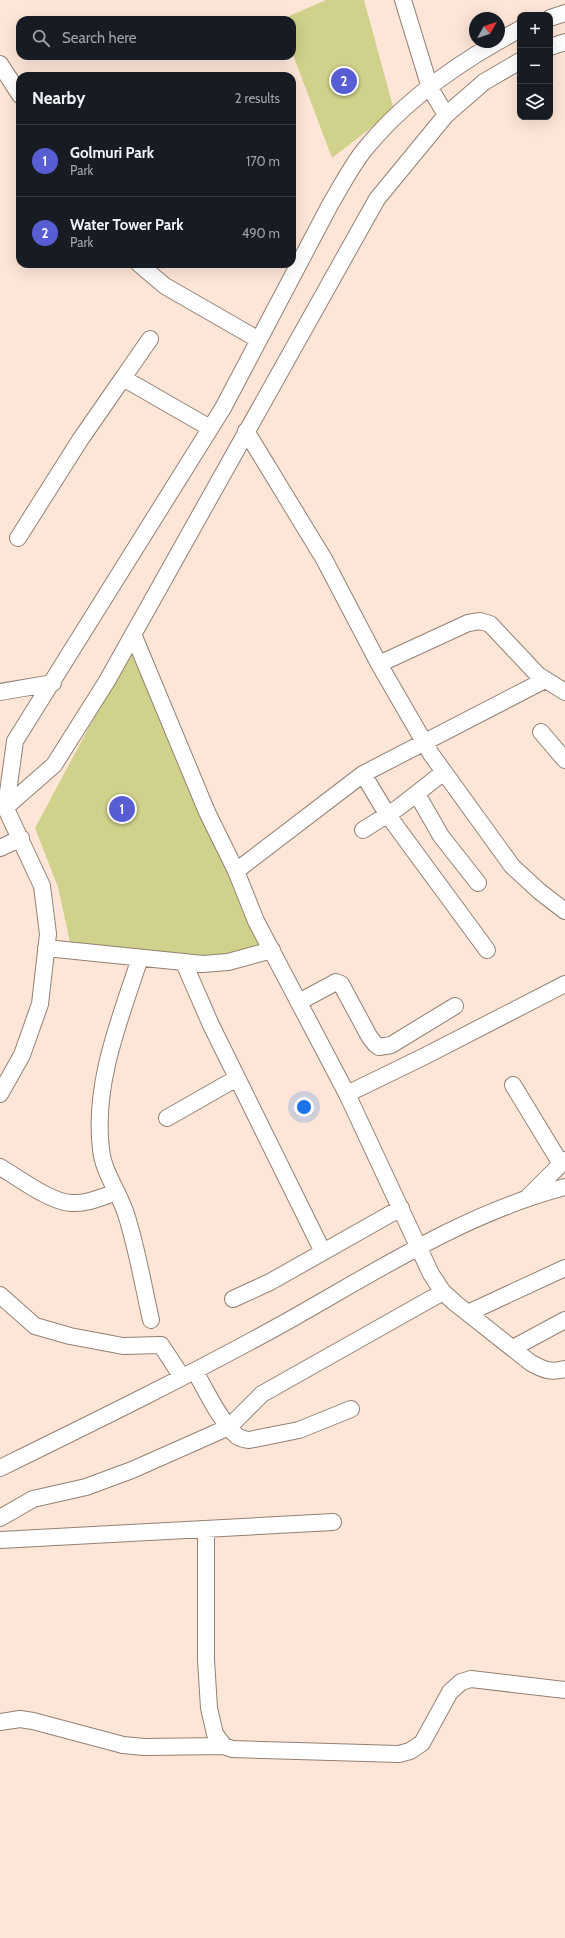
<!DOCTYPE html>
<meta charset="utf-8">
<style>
body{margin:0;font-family:Cabin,sans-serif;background:#20242c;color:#f1f3f6}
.controls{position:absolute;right:12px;top:12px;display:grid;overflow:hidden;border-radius:8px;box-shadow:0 4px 16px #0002}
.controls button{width:36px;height:36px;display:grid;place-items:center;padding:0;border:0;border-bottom:1px solid #363941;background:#171b24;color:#f1f3f6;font:20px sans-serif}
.compass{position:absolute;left:469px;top:12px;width:36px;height:36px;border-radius:50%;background:#171b24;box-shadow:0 4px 16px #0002;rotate:50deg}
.you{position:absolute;left:304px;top:1107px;width:14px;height:14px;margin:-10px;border:3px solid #fff;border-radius:50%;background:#1a73e8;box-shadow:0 0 0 6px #1a73e833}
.badge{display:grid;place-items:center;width:26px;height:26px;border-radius:50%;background:#585dd4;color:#fff;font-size:13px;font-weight:700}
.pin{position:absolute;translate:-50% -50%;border:2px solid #fff;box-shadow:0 1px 4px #0006}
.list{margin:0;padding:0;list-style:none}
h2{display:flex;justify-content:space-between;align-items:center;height:52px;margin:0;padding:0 16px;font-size:17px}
h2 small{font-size:13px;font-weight:400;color:#9ea1a6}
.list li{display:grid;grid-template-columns:26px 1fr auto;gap:12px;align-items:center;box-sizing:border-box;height:72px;padding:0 16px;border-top:1px solid #363941}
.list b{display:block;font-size:15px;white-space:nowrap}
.list p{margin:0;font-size:13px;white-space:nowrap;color:#9ea1a6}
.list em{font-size:13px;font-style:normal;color:#9ea1a6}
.icon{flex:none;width:22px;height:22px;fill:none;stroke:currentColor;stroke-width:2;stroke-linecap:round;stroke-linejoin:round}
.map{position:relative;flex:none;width:565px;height:1938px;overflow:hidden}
.search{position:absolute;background:#171b24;box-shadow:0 4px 16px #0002;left:16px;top:16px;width:280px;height:44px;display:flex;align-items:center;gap:10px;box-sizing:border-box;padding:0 14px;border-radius:12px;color:#9ea1a6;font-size:15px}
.panel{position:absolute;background:#171b24;box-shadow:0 4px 16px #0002;left:16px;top:72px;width:280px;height:196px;border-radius:12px}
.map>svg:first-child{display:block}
</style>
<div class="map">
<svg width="565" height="1938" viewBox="0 0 565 1938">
<rect width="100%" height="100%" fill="#fde6d8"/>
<path fill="#d0d18b" d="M326,0H364L394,110L332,158L292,52V20H280Z
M133,645L256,929L260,947L202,959L71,947L58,887L35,828Z"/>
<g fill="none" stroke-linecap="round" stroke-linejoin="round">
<defs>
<path id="minor" d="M403,0L430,88L446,115
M550,18L565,13
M499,41L520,29
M550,47L565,42
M0,64L20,95
M139,264L165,286L259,340
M123,378L150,339
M246,431L324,559L379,664L431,754L512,866L539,891L565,911
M18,538L80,440L123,378L210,428
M133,634L207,812L236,871L256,921L347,1094L431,1274L443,1292L455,1303L531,1363C544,1370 551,1373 565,1369
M379,664L468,623L480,621L490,624L538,675L565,692
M0,692L53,683
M541,732L565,760
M363,774L387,814L487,950
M417,794L441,836L478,883
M6,807L15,741L223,408L331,203C342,185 352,165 365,149C400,106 450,69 497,42
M6,807L54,765L107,681L377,199L446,115L484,82L520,61
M363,830L398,808L444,772
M0,848L21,838
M236,871L363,774L545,680
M46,948L203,964L228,962L272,950
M140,958C120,1019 93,1084 101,1149C103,1172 119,1192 126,1214C137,1248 143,1285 151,1320
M184,963L211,1025L323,1252
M299,1002L336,982L341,984L369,1036L375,1044L379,1047L391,1045L455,1006
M513,1085L561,1164
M0,1094L22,1055L40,1004L48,934L42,886L1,798
M347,1094L423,1057L565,984
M167,1118L237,1078
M0,1167C19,1178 50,1202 71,1203C87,1204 102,1197 117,1192
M528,1197L565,1160
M0,1295L35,1326L70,1336L123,1346L161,1345L182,1377
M233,1299L270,1282L401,1208
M468,1313L565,1268
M513,1348L565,1320
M195,1371C205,1389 222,1424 237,1436C241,1439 244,1439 249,1440L299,1430L351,1409
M0,1468C96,1421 192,1374 286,1322C375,1272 465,1213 565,1187
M0,1518L33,1499L86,1487L132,1470L229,1427L262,1394L443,1292
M206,1529V1660L209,1708L215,1734L224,1746L232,1749L399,1754L410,1751L422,1743L450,1692L461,1682L471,1679L565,1690
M0,1540L333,1522
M0,1722L20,1719L33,1721L123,1745L144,1747L224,1746"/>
</defs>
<use href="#minor" stroke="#948073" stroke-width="18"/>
<use href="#minor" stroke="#fff" stroke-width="16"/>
</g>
</svg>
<div class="controls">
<button>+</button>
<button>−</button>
<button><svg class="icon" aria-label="layers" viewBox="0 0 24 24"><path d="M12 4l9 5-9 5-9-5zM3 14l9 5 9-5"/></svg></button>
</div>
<svg class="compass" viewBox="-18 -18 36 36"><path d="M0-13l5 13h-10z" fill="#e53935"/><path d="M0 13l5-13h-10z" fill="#9ea1a6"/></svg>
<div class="you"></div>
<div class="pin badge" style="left:122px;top:809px">1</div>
<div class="pin badge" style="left:344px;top:81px">2</div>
<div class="search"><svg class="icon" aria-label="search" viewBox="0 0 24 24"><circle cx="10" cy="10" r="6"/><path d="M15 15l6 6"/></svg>Search here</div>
<section class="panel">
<h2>Nearby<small>2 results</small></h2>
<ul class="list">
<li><span class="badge">1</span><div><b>Golmuri Park</b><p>Park</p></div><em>170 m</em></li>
<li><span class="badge">2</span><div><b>Water Tower Park</b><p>Park</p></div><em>490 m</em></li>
</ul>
</section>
</div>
